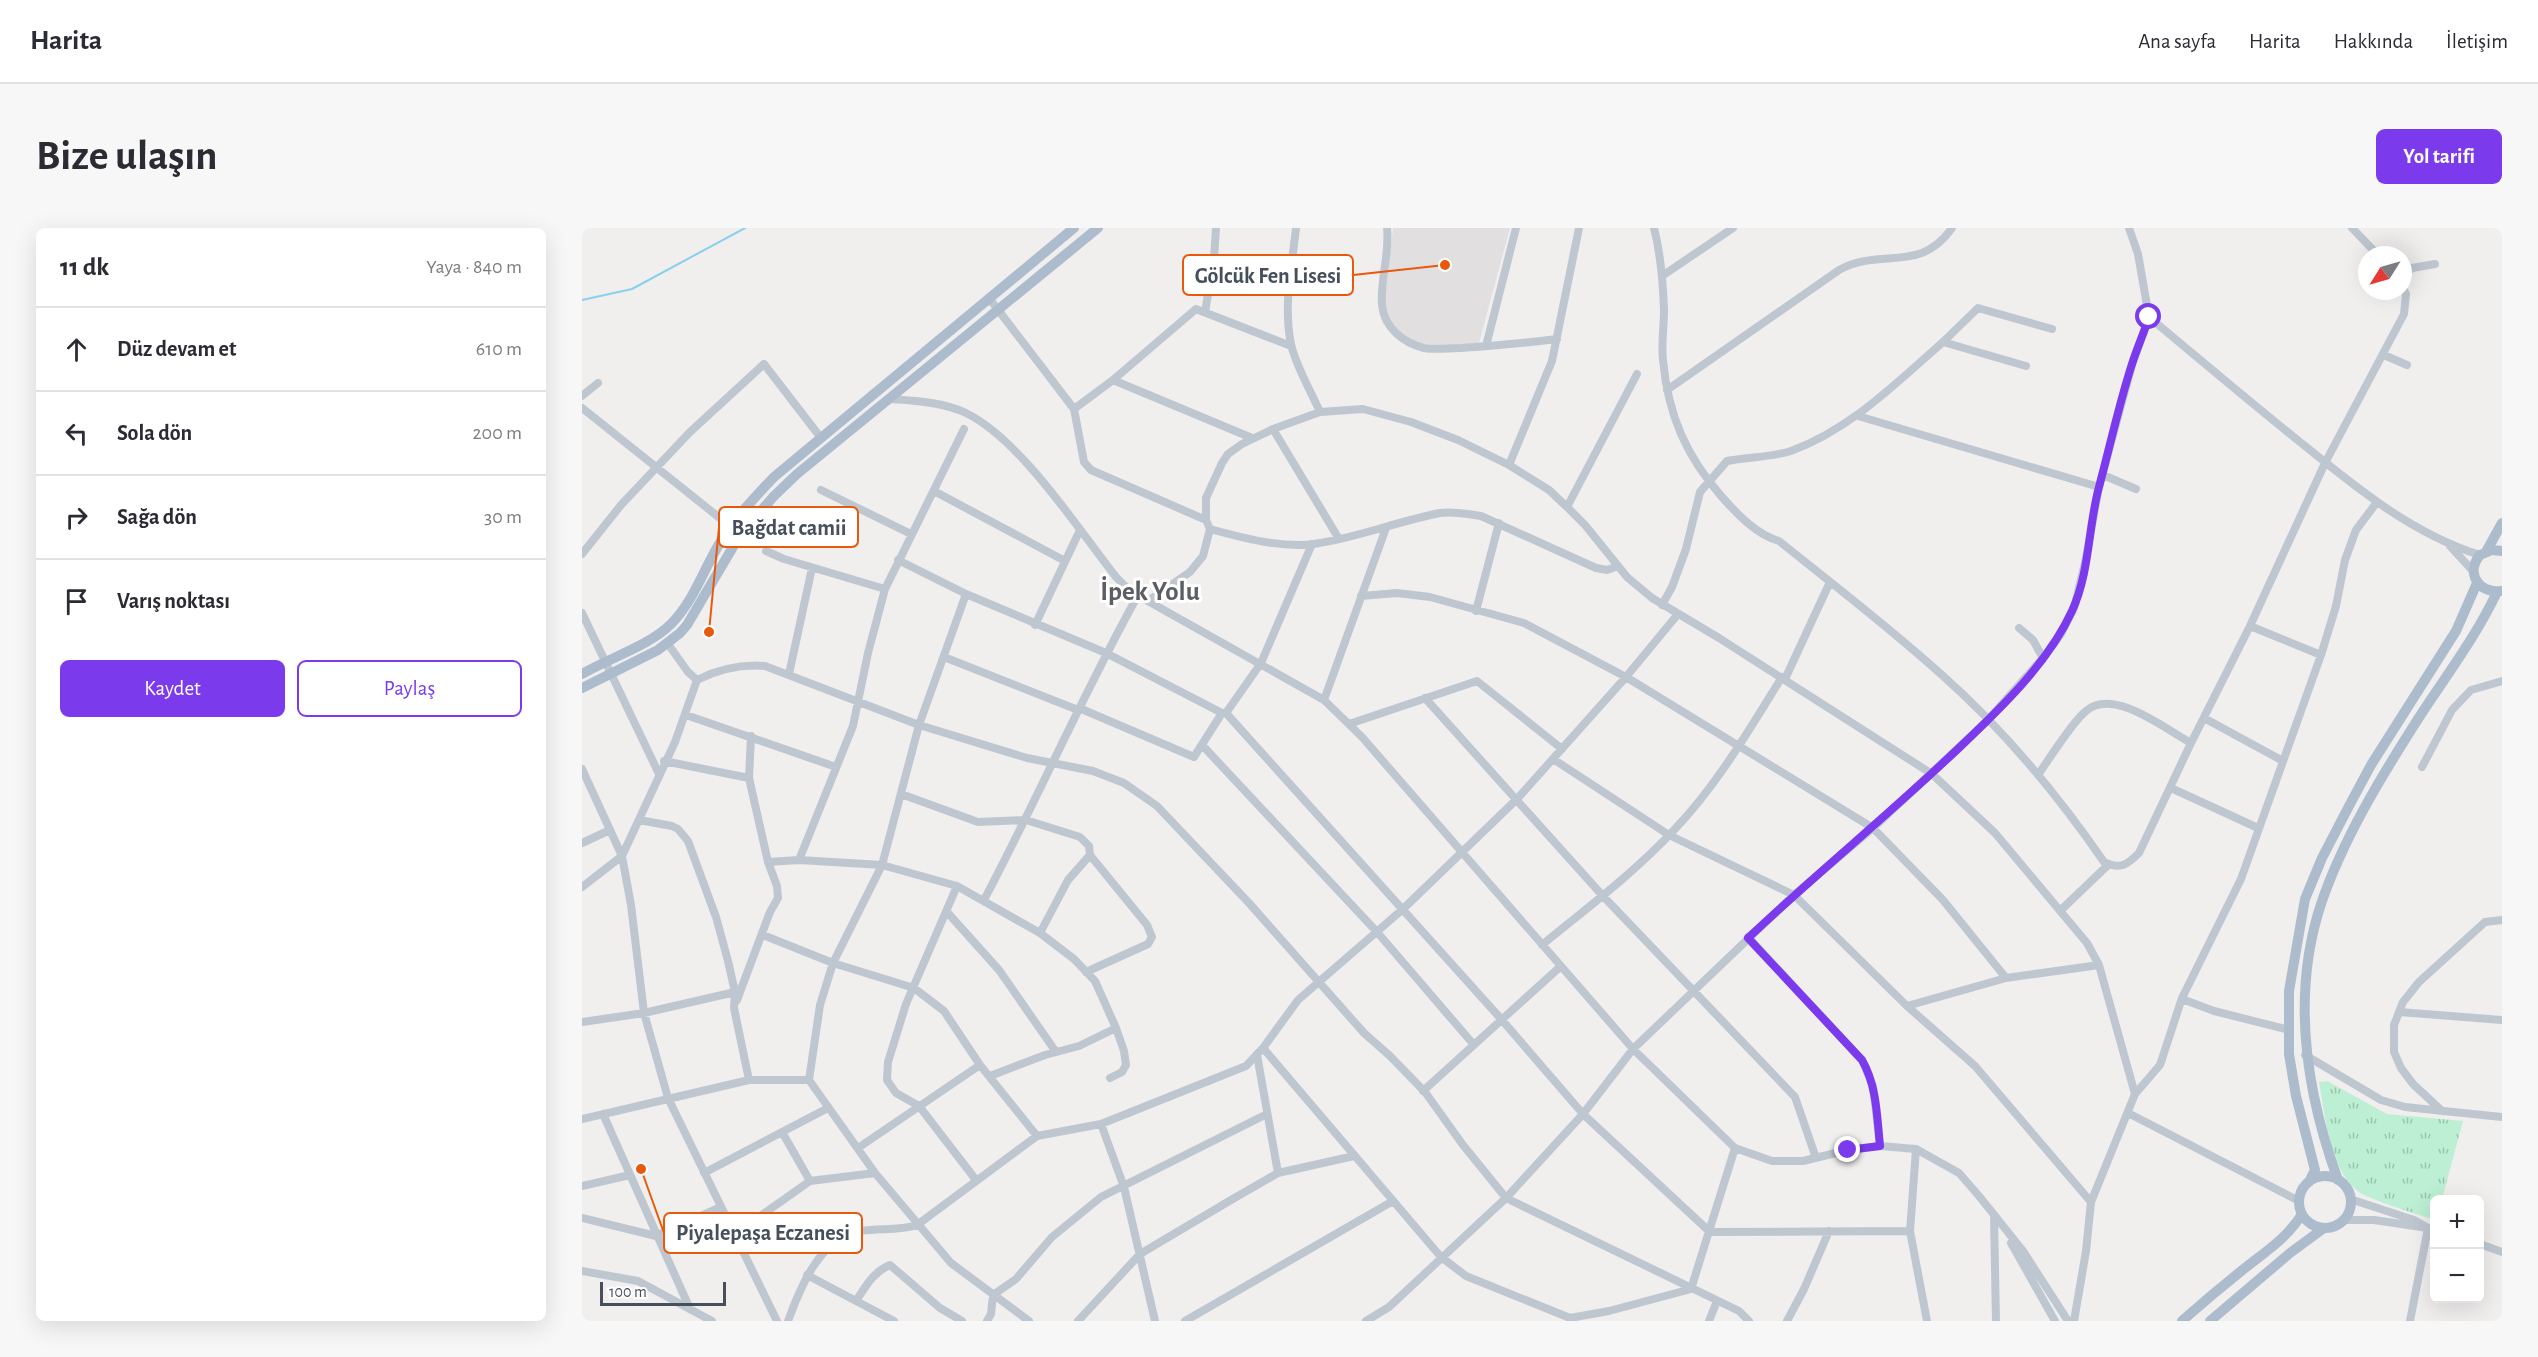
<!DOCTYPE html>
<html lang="tr">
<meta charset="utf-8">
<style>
body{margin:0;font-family:"Alegreya Sans",sans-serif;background:#f7f7f7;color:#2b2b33}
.controls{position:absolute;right:18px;bottom:18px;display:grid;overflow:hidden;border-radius:9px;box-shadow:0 6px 24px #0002}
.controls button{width:54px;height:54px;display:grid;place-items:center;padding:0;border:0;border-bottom:2px solid #e1e1e2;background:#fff;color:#2b2b33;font:30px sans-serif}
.compass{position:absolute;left:1776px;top:18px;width:54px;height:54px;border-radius:50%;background:#fff;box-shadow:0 6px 24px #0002;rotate:233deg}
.scale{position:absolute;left:18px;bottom:15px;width:126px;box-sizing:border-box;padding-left:6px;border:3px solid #46505c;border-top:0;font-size:16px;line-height:21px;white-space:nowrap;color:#46505c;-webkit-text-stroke:4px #fff;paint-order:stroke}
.stop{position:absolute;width:18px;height:18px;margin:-14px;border:4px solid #7c3aed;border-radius:50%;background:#fff}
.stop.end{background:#7c3aed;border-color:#fff;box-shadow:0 2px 6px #0008}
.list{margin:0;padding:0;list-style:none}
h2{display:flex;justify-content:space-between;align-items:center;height:78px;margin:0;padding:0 24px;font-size:26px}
h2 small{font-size:20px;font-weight:400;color:#7c7c81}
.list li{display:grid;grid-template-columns:39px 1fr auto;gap:18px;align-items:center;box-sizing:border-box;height:84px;padding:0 24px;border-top:2px solid #e1e1e2}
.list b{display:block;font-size:22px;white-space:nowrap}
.list em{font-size:20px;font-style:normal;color:#7c7c81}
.actions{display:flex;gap:12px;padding:18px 24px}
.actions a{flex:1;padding:14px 0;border:2px solid #7c3aed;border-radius:9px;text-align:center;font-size:21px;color:#7c3aed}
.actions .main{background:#7c3aed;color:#fff}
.icon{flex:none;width:33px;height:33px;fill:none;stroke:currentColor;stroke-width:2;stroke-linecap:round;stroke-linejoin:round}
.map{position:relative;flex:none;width:1920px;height:1093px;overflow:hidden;border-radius:9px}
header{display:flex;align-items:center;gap:36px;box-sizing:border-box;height:84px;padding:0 30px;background:#fff;border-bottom:2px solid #e1e1e2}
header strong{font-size:28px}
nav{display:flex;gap:33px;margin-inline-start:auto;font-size:21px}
.intro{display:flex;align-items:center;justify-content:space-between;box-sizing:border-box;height:144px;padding:0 36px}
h1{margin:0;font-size:42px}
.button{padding:15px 27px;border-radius:9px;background:#7c3aed;color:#fff;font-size:21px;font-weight:700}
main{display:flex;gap:36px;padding:0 36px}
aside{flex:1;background:#fff;border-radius:9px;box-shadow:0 6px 24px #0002}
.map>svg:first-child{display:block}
</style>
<header>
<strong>Harita</strong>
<nav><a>Ana sayfa</a><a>Harita</a><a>Hakkında</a><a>İletişim</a></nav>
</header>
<div class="intro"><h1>Bize ulaşın</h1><a class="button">Yol tarifi</a></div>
<main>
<aside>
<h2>11 dk<small>Yaya · 840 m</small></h2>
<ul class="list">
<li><svg class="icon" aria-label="ahead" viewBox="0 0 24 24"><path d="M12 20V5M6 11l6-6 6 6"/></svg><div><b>Düz devam et</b></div><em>610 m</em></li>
<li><svg class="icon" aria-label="left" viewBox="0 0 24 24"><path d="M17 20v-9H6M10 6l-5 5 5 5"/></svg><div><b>Sola dön</b></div><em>200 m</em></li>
<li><svg class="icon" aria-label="right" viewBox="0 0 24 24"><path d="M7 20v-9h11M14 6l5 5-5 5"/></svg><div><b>Sağa dön</b></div><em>30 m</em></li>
<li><svg class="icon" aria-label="arrive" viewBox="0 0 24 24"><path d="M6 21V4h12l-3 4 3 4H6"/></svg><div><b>Varış noktası</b></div></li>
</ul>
<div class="actions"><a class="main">Kaydet</a><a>Paylaş</a></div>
</aside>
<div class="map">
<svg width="1920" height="1093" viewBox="0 0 1920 1093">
<defs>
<pattern id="park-tufts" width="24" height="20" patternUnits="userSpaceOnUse" patternTransform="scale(1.5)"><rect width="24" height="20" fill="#bcefd3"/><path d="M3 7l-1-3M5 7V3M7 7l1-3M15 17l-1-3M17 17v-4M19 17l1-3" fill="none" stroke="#9bc4ae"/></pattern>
</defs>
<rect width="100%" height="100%" fill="#f1eeee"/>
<path fill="#e2dfe0" d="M811,0H928L897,115L864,118L838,115L827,110L811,99L804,82L803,70Z"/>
<path fill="url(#park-tufts)" d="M1745,853L1805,886L1881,893L1860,971L1852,972V992C1830,984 1804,977 1782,967C1749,950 1743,887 1737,854Z"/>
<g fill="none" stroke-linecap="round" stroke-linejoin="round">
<path stroke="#88d1ec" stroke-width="2" d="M0,72L50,61L163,0"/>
<path stroke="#bec7d0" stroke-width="8" d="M714,0C710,38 701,78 709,116C714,139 729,163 738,184
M805,0C808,26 798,51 800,77C802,100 822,115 842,120C854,122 867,120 879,120C911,118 943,115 975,111
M1072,0C1079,27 1081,54 1082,82C1082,99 1079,116 1081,132C1086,187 1104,228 1140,269C1155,286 1175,307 1197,313C1252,357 1308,400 1360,447C1422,502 1475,566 1522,634C1538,642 1545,637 1557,625L1609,515L1668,398L1743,235L1822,86L1824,66L1821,60
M1770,0L1796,27
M1821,47L1830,40L1853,36
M1080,48L1151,0
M407,70L492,181L502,234L509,242L624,292
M623,84L632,31L634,0
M1567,89C1617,131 1667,173 1718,214C1772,258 1830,306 1898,327
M1361,114L1396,80L1470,101
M904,118L934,0
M1802,127L1825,137
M531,152L670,210
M1085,162L1257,42C1299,19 1338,46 1370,0
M0,168L16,155
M308,171C333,173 361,174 384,185C439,212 496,301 534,349L548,363L742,472L780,509L1051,821L1153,920L1190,933H1221L1266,922L1298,918L1334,921L1377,945L1397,968L1441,1023L1486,1093
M0,180L149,299
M492,181L531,152L614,81L709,118
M1276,188L1517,259
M691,201L757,311
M927,237L970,133L997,0
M1521,247L1554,261
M239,262L329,306
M352,263L483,333
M985,279L1055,146
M628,301C661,310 698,320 732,316C775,310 816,293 858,285C871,283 886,286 899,288L1014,340L1025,342L1036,338
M1868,318L1891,343
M184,323L202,331L303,361
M0,326L39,277L108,204L182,136L239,210
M316,332L384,366L524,425L640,485H644L920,792L1001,886L1128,1004L1328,1003
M384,366L337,497L300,637L251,735L238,777L227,852L293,945L369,1035L447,1093
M779,368L815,365L848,369L942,395L1044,449L1291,600L1361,672L1424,750
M566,373L608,344L621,328L628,301L624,292V270L640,235L646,226L660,216L691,201L738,184L781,181L829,194L876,212L927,237L967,262L985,279L1003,297L1045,349L1070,370L1137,410L1350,546L1413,605L1505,715L1517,737L1553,866
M1080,377L1090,359L1104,321L1118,264L1145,233C1164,229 1191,229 1209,223C1269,201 1314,155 1361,114L1444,138
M894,383L917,295
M0,385L77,546
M453,397L498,302
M1668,398L1739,427
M1437,400L1451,412L1461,430
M362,429L496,482
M207,446L230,340
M1203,451L1248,354
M115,452C137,441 158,436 183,438L337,497L445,530L511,543L542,555L575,578L667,675L782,805L808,828L843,864L881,917L924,970L1157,1083L1167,1093
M843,470L1020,667L1213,869L1234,930
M742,472L804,300
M497,480L612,529L640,485
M644,485L679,435L730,316
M104,487L254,539
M1622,490L1701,533
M767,496L895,453L980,521
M620,517L795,704L892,817
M971,531L1087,607L1212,667L1325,778L1393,838L1509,974
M82,533L167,550
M1840,539L1870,482L1889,462L1920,453
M0,541L40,628L49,677L62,785L86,870L195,1093
M1456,547C1468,530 1490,494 1504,483C1531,459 1583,501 1609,515
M1589,560L1676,600
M319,566L396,594L444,592L498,609L507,618L508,627L565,697L570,709L566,716L504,744
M57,592L90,598L96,601L106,613L134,689L146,733L153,764L152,780L167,852
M0,615L28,602
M217,632L271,498L286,425L303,361L382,201
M186,634L217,632L300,637L375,658L458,705L492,731L513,753L534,800L497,818L463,827L408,848
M375,658L324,776L306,834L305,852L314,865L337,878L394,952
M0,659L40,628L93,514L115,452L106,444L86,416
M402,672C455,572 500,468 555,369
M1479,682L1527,636
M365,684L417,742L474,824
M458,705L486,652L508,627
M181,707L251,735L332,760L362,783L398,837L455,908
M1166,709L1280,832L1291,858L1298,918
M960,717C1005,680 1052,645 1092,602C1135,557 1167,502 1200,449
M1600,771L1632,783L1707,802
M155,772L188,684L196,670L195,658L186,634L167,550L169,508
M1325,778L1424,750L1517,737
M1817,784L1920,792
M0,794L62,785L153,764
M681,820L859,1029L884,1048L988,1090L1027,1083L1109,1061L1153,920
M675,827L696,945
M1723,827L1799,872L1823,879L1920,889
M528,850L540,844L544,837L542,823L534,800
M841,863L979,738
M1860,883L1831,856L1819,840L1812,824V797L1821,774L1837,754L1903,694L1920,692
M1546,885L1717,973
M21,886L108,1081
M0,891L167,852H227
M519,896L542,959L573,1093
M200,904L228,953
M276,920L398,837
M1334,921L1328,1003L1345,1093
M122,945L246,880
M0,958L48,947
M1412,987L1414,1093
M0,990L74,1008L139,979
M1761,992H1792L1846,1000L1832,992L1768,971
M153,1006L228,953L293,945
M1429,1015L1473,1093
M1898,1016L1920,1024
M0,1043L56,1053L130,1093
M225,1047L312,1093
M274,1073C284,1058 291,1044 308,1037L358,1080L380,1093
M206,1093C218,1060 238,1009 279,1003C298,1000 317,1003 335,997L455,908L519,896L664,838L681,820L716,772L821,681L935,571L1044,449L1096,386
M405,1093L409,1086L411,1067L434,1051L470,1009L519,969L685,886
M496,1093L558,1026L649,972L696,945L772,928
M603,1093L811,973
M784,1093L807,1079L924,970L1001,886L1051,821L1212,667L1291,600L1406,492L1461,430L1479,406L1492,380L1503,335L1517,259L1550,137L1567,89L1556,26L1547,0
M1127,1093L1135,1073
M1205,1093L1222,1061L1247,1003
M1492,1093L1504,1023L1509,974L1553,866L1578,837L1600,770L1659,651L1739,427L1754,378L1763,332L1774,302L1795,274
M1828,1093L1846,1000L1852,1002"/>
<path stroke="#adbccd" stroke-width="10" d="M1904,324L1920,295
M1919,363C1897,366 1883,345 1898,327L1910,322L1920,323
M0,446C27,430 67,418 89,396C112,373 122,340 139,313C153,290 173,269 192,249L492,0
M0,460L76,422L98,405L105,397L158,307L192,268L215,246L516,0
M1717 974a26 26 0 1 1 52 0a26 26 0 1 1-52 0Z
M1756,952C1724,864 1709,767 1739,676C1761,611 1799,549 1836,491C1863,449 1894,409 1915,364
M1727,954L1733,942L1714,868L1707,826V763L1723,671L1740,630L1767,578L1789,537L1874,403L1895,355
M1600,1093C1619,1076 1638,1060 1658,1044C1681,1025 1704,1012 1720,986
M1628,1093L1708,1025L1742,1000"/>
</g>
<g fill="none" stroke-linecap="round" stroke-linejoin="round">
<path stroke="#7c3aed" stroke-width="8" d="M1266,922L1298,918C1295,889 1295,858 1280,832L1166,710C1236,644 1310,584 1379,518C1420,479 1466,435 1490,383C1508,344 1506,299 1517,259C1528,218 1537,176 1550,136C1555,120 1562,105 1567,89"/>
</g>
<g text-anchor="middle" stroke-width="6" stroke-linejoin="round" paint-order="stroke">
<g font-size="27" font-weight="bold" fill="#5b5e63" stroke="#fff">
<text x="568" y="372">İpek Yolu</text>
</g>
</g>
<path fill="none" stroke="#e8590c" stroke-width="2" d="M863 37L771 47M127 404L137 299M59 941L82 1005"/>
<g fill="#e8590c" stroke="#fff" stroke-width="2">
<circle cx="863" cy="37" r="6"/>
<circle cx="127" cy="404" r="6"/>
<circle cx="59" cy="941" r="6"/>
</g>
<g fill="#fff" stroke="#e8590c" stroke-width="2">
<rect x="601" y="27" width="170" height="40" rx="6"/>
<rect x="137" y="279" width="139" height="40" rx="6"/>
<rect x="82" y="985" width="198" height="40" rx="6"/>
</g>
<g font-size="22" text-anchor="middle" font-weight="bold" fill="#46505c">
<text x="686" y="55">Gölcük Fen Lisesi</text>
<text x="207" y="307">Bağdat camii</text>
<text x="181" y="1012">Piyalepaşa Eczanesi</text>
</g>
</svg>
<div class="controls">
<button>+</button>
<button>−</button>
</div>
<svg class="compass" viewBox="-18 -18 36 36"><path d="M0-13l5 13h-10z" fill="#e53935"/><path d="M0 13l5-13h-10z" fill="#7c7c81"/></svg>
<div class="scale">100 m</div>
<div class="stop" style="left:1567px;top:89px"></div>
<div class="stop end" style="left:1266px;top:922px"></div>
</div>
</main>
